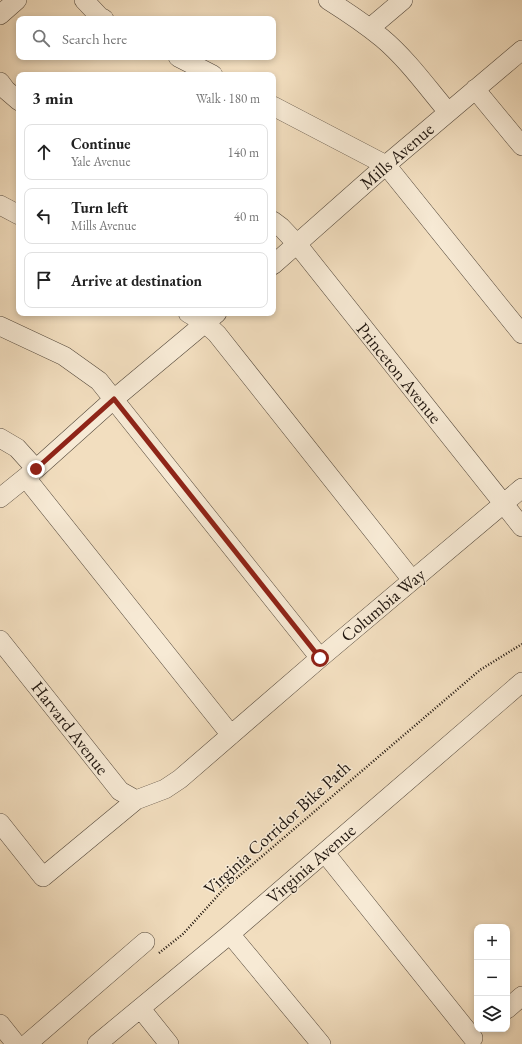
<!DOCTYPE html>
<meta charset="utf-8">
<style>
body{margin:0;font-family:"EB Garamond",serif;background:#f2f2f2;color:#222}
.controls{position:absolute;right:12px;bottom:12px;display:grid;overflow:hidden;border-radius:8px;box-shadow:0 2px 6px #0003}
.controls button{width:36px;height:36px;display:grid;place-items:center;padding:0;border:0;border-bottom:1px solid #e0e0e0;background:#fff;color:#222;font:20px sans-serif}
.stop{position:absolute;width:12px;height:12px;margin:-9px;border:3px solid #8f2418;border-radius:50%;background:#fff}
.stop.end{background:#8f2418;border-color:#fff;box-shadow:0 1px 4px #0008}
.list{margin:0;padding:0;list-style:none}
h2{display:flex;justify-content:space-between;align-items:center;height:52px;margin:0;padding:0 16px;font-size:17px}
h2 small{font-size:13px;font-weight:400;color:#767676}
.list li{display:grid;grid-template-columns:26px 1fr auto;gap:12px;align-items:center;box-sizing:border-box;height:56px;margin:0 8px 8px;padding:0 8px;border:1px solid #e0e0e0;border-radius:8px}
.list b{display:block;font-size:15px;white-space:nowrap}
.list p{margin:0;font-size:13px;white-space:nowrap;color:#767676}
.list em{font-size:13px;font-style:normal;color:#767676}
.icon{flex:none;width:22px;height:22px;fill:none;stroke:currentColor;stroke-width:2;stroke-linecap:round;stroke-linejoin:round}
.map{position:relative;flex:none;width:522px;height:1044px;overflow:hidden}
.search{position:absolute;background:#fff;box-shadow:0 2px 6px #0003;left:16px;top:16px;width:260px;height:44px;display:flex;align-items:center;gap:10px;box-sizing:border-box;padding:0 14px;border-radius:8px;color:#767676;font-size:15px}
.panel{position:absolute;background:#fff;box-shadow:0 2px 6px #0003;left:16px;top:72px;width:260px;height:244px;border-radius:8px}
.map>svg:first-child{display:block}
</style>
<div class="map">
<svg width="522" height="1044" viewBox="0 0 522 1044">
<rect width="100%" height="100%" fill="#f2debf"/>
<filter id="stains"><feTurbulence type="fractalNoise" baseFrequency=".005" numOctaves="4"/><feColorMatrix values="0 0 0 0 .2 0 0 0 0 .09 0 0 0 0 .02 0 0 0 .5 -.17"/></filter>
<radialGradient id="worn" r=".72"><stop offset=".6" stop-color="#630" stop-opacity="0"/><stop offset="1" stop-color="#630" stop-opacity=".3"/></radialGradient>
<g fill="none" stroke-linecap="round" stroke-linejoin="round">
<defs>
<path id="minor" d="M84,0L100,17L104,19
M328,0C347,12 365,24 382,38C407,59 427,87 448,112
M0,15L17,0
M370,28L403,0
M178,57L213,75
M0,82L6,90L19,101
M475,89L522,146
M273,106L386,165L522,334
M0,205L19,215
M273,221L281,227L297,244L522,527
M273,265L386,165L522,50
M188,313L205,323L217,334L412,580
M0,326L64,356L99,381L320,658
M0,438L17,448L36,469
M26,478L231,735
M0,498L36,469L114,399L217,313
M0,640L120,791L136,800L165,789L180,779L320,658L522,488
M0,823L43,877L136,800
M325,853L473,1038
M230,934L321,1044
M141,1009L169,1044
M507,1009L522,996
M0,1024L16,1044
M27,1044L145,942
M97,1044L230,934L522,682"/>
</defs>
<use href="#minor" stroke="#54483b" stroke-width="20"/>
<path stroke="#20160f" stroke-width="2.5" stroke-dasharray="1 2" stroke-linecap="butt" d="M159,953L183,934L222,891L239,876L480,670L522,644"/>
<use href="#minor" stroke="#f7ead5" stroke-width="19"/>
</g>
<g fill="none" stroke-linecap="round" stroke-linejoin="round">
<path stroke="#8f2418" stroke-width="5" d="M36,469L114,399L320,658"/>
</g>
<g text-anchor="middle" stroke-width="3" stroke-linejoin="round" paint-order="stroke">
<g font-size="18" fill="#20160f" stroke="#f7ead5">
<text transform="translate(397 156) rotate(-41)" y="6">Mills Avenue</text>
<text transform="translate(399 373) rotate(51)" y="6">Princeton Avenue</text>
<text transform="translate(383 605) rotate(-40)" y="6">Columbia Way</text>
<text transform="translate(70 728) rotate(52)" y="6">Harvard Avenue</text>
<text transform="translate(277 828) rotate(-42)" y="6">Virginia Corridor Bike Path</text>
<text transform="translate(311 864) rotate(-41)" y="6">Virginia Avenue</text>
</g>
</g>
<rect width="100%" height="100%" filter="url(#stains)"/>
<rect width="100%" height="100%" fill="url(#worn)"/>
</svg>
<div class="controls">
<button>+</button>
<button>−</button>
<button><svg class="icon" aria-label="layers" viewBox="0 0 24 24"><path d="M12 4l9 5-9 5-9-5zM3 14l9 5 9-5"/></svg></button>
</div>
<div class="stop" style="left:320px;top:658px"></div>
<div class="stop end" style="left:36px;top:469px"></div>
<div class="search"><svg class="icon" aria-label="search" viewBox="0 0 24 24"><circle cx="10" cy="10" r="6"/><path d="M15 15l6 6"/></svg>Search here</div>
<section class="panel">
<h2>3 min<small>Walk · 180 m</small></h2>
<ul class="list">
<li><svg class="icon" aria-label="ahead" viewBox="0 0 24 24"><path d="M12 20V5M6 11l6-6 6 6"/></svg><div><b>Continue</b><p>Yale Avenue</p></div><em>140 m</em></li>
<li><svg class="icon" aria-label="left" viewBox="0 0 24 24"><path d="M17 20v-9H6M10 6l-5 5 5 5"/></svg><div><b>Turn left</b><p>Mills Avenue</p></div><em>40 m</em></li>
<li><svg class="icon" aria-label="arrive" viewBox="0 0 24 24"><path d="M6 21V4h12l-3 4 3 4H6"/></svg><div><b>Arrive at destination</b></div></li>
</ul>
</section>
</div>
